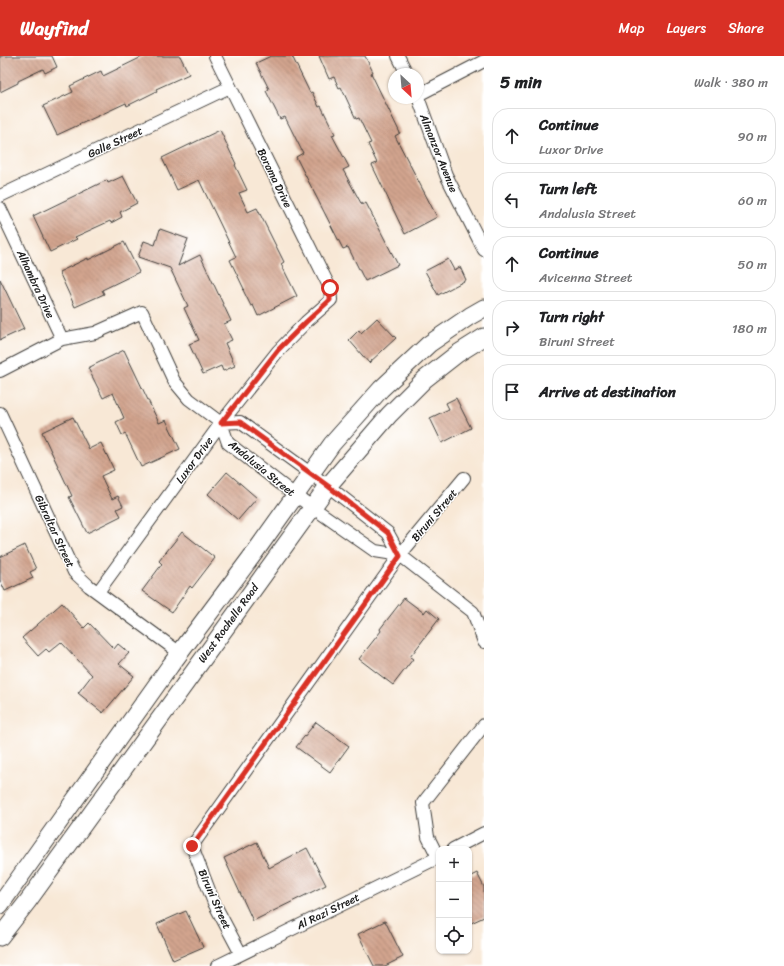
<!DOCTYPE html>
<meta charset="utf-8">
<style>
body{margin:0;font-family:Sriracha,sans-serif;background:#f2f2f2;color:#202124}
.controls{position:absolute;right:12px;bottom:12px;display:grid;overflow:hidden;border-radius:8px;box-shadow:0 1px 3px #0004}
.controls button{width:36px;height:36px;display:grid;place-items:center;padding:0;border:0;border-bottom:1px solid #e0e0e0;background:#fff;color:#202124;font:20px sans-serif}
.compass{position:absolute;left:388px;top:12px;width:36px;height:36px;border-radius:50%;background:#fff;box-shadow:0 1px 3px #0004;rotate:154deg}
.stop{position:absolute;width:12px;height:12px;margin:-9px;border:3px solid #d93025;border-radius:50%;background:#fff}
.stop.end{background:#d93025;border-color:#fff;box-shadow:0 1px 4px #0008}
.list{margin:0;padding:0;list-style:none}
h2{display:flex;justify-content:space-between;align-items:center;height:52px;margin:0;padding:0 16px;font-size:17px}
h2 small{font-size:13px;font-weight:400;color:#757577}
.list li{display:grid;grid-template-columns:26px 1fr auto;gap:12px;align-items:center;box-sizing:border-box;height:56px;margin:0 8px 8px;padding:0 8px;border:1px solid #e0e0e0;border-radius:16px}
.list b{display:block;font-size:15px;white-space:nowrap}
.list p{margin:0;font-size:13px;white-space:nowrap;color:#757577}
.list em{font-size:13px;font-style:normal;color:#757577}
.icon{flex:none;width:22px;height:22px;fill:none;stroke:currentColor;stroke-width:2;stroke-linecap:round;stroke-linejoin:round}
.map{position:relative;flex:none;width:484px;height:910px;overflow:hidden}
header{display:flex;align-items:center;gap:24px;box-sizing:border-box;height:56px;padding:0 20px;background:#d93025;color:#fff}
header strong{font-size:19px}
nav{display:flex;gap:22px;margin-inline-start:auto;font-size:14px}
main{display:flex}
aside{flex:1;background:#fff}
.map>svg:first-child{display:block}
</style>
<header>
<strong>Wayfind</strong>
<nav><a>Map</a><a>Layers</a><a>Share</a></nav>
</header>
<main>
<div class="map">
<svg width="484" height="910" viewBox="0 0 484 910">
<defs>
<pattern id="building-back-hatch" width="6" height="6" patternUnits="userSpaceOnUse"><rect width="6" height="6" fill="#d2a48e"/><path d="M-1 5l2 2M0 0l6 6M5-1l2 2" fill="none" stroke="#aa8573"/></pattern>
</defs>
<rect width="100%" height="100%" fill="#fff"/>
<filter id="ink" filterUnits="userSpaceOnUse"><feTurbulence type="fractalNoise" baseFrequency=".025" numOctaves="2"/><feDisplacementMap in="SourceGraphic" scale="8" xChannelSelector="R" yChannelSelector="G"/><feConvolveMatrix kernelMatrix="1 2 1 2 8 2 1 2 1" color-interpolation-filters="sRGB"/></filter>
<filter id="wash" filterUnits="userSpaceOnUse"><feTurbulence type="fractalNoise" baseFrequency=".012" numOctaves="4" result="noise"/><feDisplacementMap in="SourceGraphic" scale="16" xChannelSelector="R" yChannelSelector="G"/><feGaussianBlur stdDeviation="0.9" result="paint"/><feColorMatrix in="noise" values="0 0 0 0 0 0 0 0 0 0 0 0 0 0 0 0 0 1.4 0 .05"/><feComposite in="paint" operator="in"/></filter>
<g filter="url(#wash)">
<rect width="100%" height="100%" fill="#f8e8d6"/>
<g id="blocks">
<path fill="url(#building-back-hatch)" d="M0,0H52L57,11L45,17L43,13L18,25V27L0,36Z
M144,0H180L189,18L156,33L157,35L127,50L126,47L57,79L43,50L73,36L70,30L101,15L103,20Z
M271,0H292L310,37L312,36L319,51L321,50L335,78L332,79L349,111L343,114L362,149L366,147L398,209L365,225L348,191L343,193L296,101L303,97L285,61L280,63L266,35L269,33L256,7Z
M319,0H365L373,16L371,17L400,77L395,80L437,161L405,178L372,109L377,107L368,88L371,87L359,62L356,63L341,31L339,32L334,21L329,23Z
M220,74L236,108L235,109L247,134L239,137L248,156L257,152L284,206L281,208L297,240L258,260L253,249L251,250L243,234L244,233L230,204L236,201L199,124L177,134L162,102Z
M123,120L137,147L120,156L122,161L111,167L110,165L75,181L77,183L50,196L33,160L107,124L108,127Z
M160,173L188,183L178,210L200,199L231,265L224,268L232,284L225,287L235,310L223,315L221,310L203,318L189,288L199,284L184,252L188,250L170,212L138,201L144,185L155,189Z
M124,186L139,216L102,234L104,238L75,251L59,216L88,202V204Z
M448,203L454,214L460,211L466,224L438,239L425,215Z
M0,223L24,273L0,284Z
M377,262L396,282L369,307L349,284L359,274L361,277Z
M124,294L159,367L166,364L180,393L141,411L125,377L122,379L116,366L124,362L113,337L103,342L88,312Z
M456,342L471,372L442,387L430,362L449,353L446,347Z
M73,361L89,393L101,387L114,414L101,420L112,443L118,440L123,450L117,453L121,460L87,477L69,441L72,440L42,376Z
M227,416L257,442L238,464L208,438Z
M182,476L215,502L192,532L190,530L172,556L142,535L162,508L159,505Z
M25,489L36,513L30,516L33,522L5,535L0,524V501Z
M404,542L424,557L427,553L439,563L410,601L413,603L393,629L359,603L381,575L380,573Z
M62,547L84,572L89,567L114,593L118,588L129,597L119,608L134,620L103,657L78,637L92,619L61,586L49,596L46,593L38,600L22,582Z
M316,666L349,690L330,716L296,691Z
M257,786L269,812L307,792L326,829L253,865L224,802Z
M477,817L484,831V861L469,868V821Z
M186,855L203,891L173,904L157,868Z
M385,865L403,901L385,910H374L358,878Z"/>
</g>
</g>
<g filter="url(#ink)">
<use href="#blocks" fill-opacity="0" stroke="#3d3b38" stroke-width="1"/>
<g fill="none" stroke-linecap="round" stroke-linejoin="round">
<defs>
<path id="street" d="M398,0L407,18
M418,39L484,5
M418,41L446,119L484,194
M0,140L230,31
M0,152L62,283
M0,315L62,283L95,277L142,256L174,325L189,343L221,367
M0,357L74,516L89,530L180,597
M400,499L375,495L295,439L228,387L221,367L240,366L328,430L388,477L400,499L473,556L484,586
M98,536L221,367L278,295L306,266L331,244L330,232L215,0
M453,793L484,777
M438,801L428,781L423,747L484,669
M241,898L214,847L192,790L400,499L464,422
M217,910L439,801"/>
<path id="secondary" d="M0,849L170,610L255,496L332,388L381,333L429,288L470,260L484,252
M0,881L28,845L328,430L389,359L425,323L457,298L484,281"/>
</defs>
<use href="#street" stroke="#3d3b38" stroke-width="14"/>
<use href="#secondary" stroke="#3d3b38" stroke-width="19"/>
<use href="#street" stroke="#fff" stroke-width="12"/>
<use href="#secondary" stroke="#fff" stroke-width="17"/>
</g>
</g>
<g fill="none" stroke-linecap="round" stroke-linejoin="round" filter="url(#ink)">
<path stroke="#d93025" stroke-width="5" d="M192,790L400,500L388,477L328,430L240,366L221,367L278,294L306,266L330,244V232"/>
</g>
<g text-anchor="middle" stroke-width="3" stroke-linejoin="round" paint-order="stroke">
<g font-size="11" fill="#1c1c1c" stroke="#fff">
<text transform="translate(115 86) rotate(-25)" y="4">Galle Street</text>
<text transform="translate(439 97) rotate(68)" y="4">Almanzor Avenue</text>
<text transform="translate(275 122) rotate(64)" y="4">Borama Drive</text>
<text transform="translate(36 228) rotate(65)" y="4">Alhambra Drive</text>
<text transform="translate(194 404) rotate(-54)" y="4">Luxor Drive</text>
<text transform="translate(262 412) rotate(39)" y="4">Andalusia Street</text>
<text transform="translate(434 459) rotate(-50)" y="4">Biruni Street</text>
<text transform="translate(55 475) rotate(65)" y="4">Gibraltar Street</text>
<text transform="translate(228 567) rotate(-54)" y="4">West Rochelle Road</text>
<text transform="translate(215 843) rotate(66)" y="4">Biruni Street</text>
<text transform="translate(328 855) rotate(-26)" y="4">Al Razi Street</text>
</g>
</g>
</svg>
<div class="controls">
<button>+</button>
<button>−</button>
<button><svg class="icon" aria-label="locate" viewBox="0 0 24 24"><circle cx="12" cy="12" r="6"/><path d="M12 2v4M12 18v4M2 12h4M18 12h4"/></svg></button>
</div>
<svg class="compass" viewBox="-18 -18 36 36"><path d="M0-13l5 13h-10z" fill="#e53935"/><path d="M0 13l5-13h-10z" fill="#757577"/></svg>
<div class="stop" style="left:330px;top:232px"></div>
<div class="stop end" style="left:192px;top:790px"></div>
</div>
<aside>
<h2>5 min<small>Walk · 380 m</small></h2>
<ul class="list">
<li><svg class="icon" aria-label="ahead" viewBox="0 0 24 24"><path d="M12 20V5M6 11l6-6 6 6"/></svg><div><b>Continue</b><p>Luxor Drive</p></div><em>90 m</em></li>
<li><svg class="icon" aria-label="left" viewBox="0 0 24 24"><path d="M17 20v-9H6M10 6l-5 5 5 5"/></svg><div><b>Turn left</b><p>Andalusia Street</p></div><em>60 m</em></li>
<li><svg class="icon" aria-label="ahead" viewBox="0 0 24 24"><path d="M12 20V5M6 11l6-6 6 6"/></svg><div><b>Continue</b><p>Avicenna Street</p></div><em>50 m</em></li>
<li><svg class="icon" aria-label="right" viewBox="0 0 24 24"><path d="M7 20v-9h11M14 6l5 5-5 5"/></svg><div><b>Turn right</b><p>Biruni Street</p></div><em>180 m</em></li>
<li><svg class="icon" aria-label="arrive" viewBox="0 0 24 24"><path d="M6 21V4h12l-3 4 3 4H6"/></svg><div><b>Arrive at destination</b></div></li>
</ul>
</aside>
</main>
